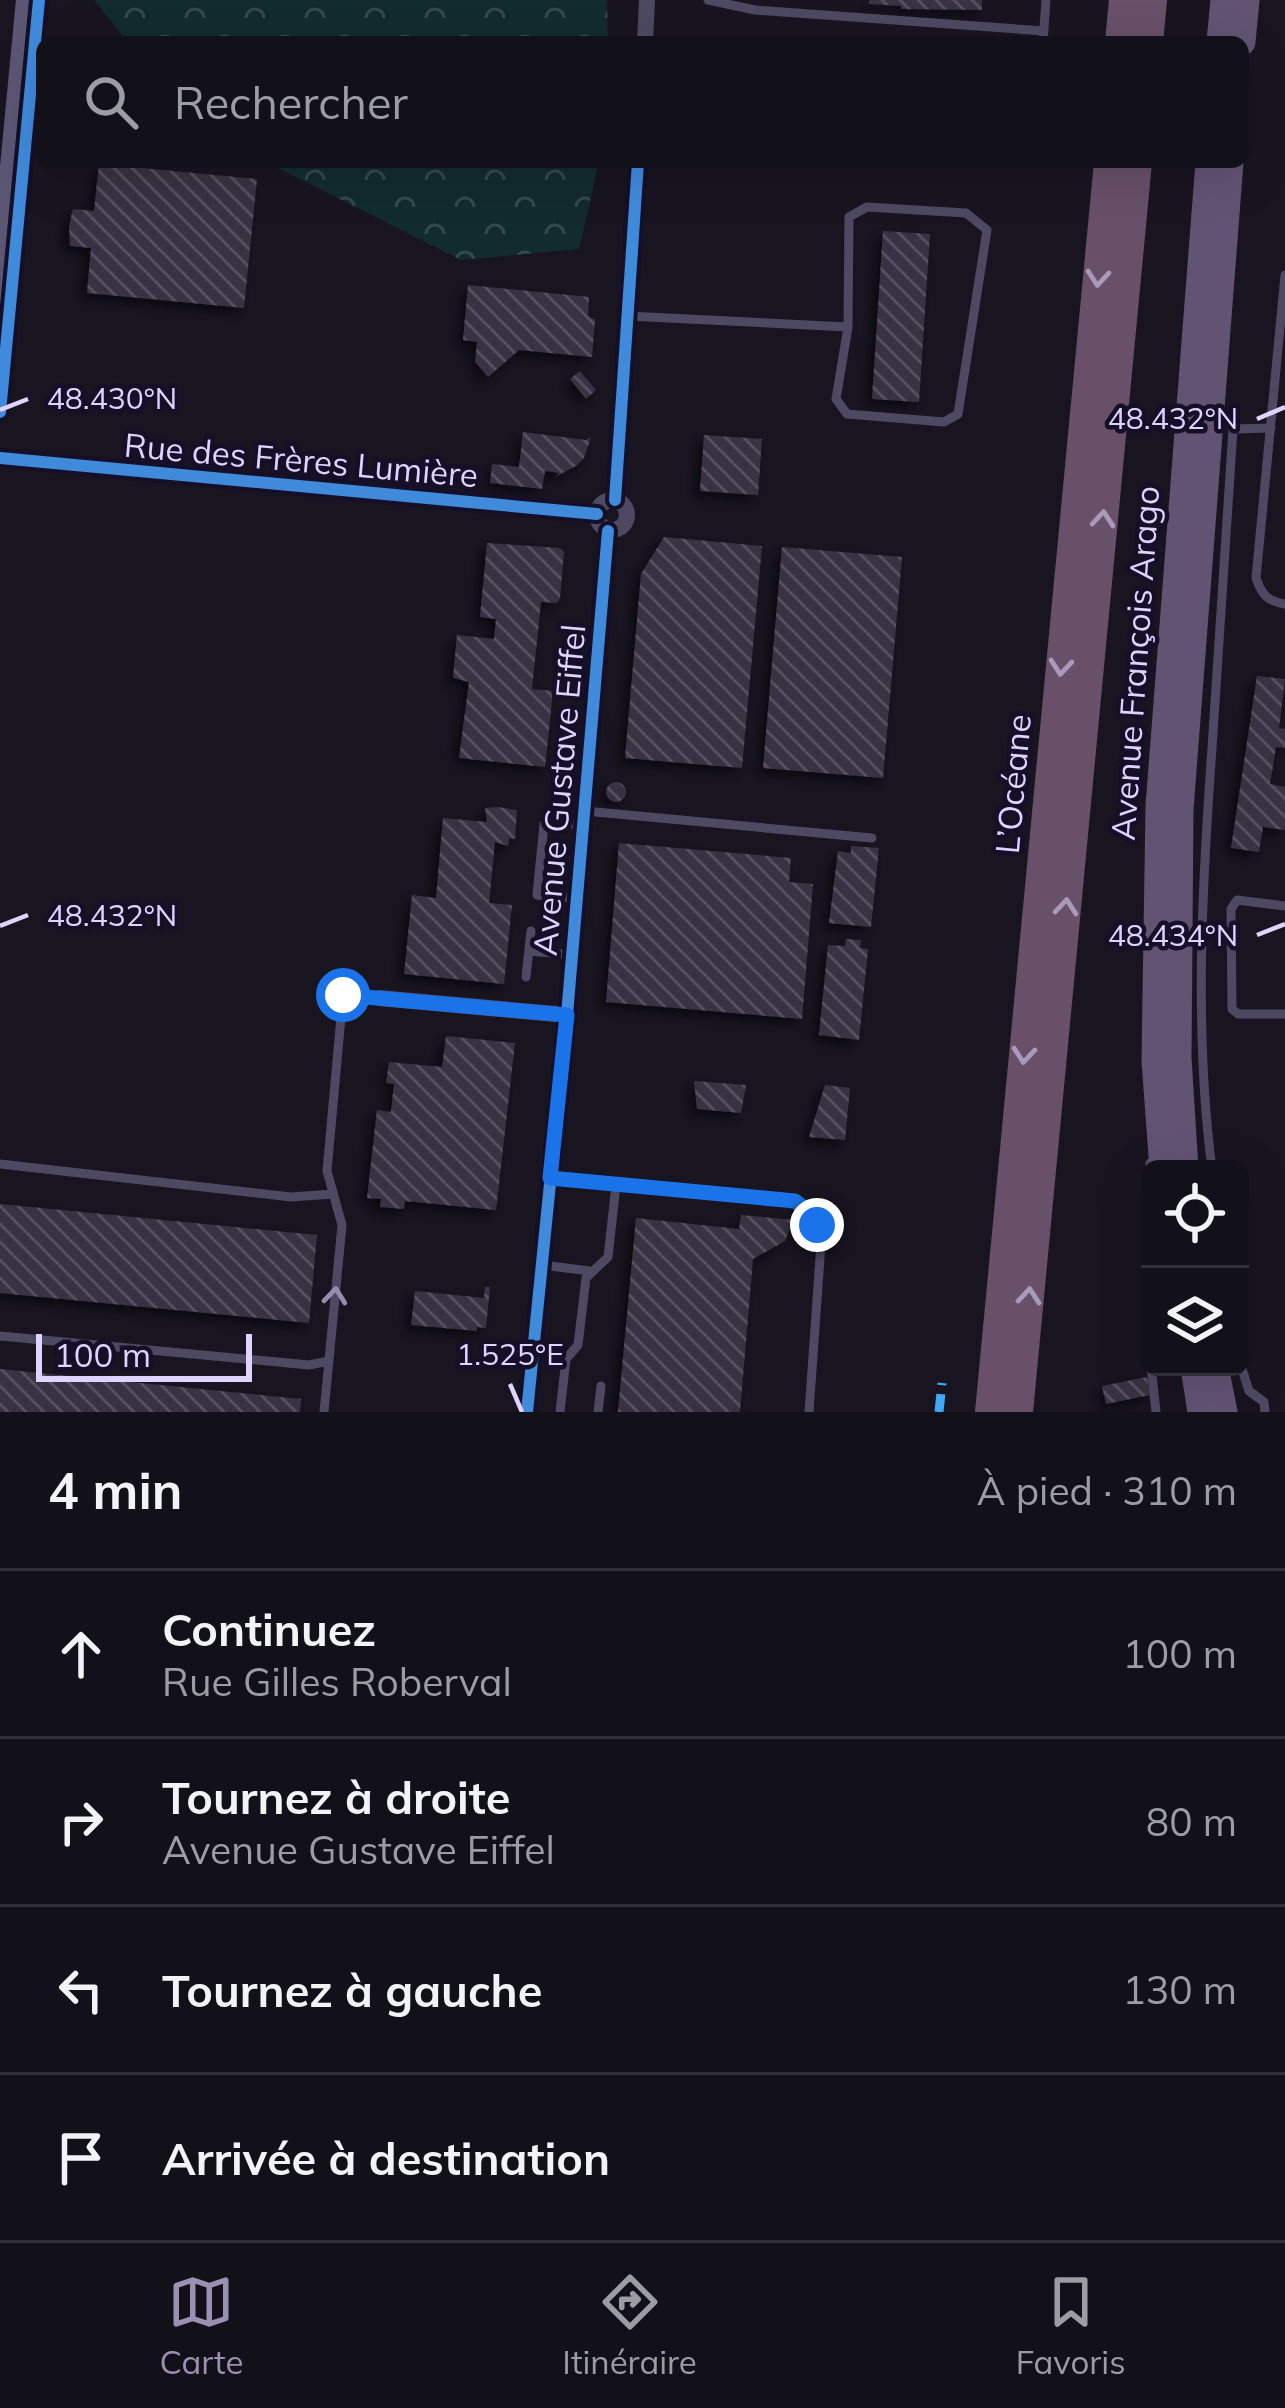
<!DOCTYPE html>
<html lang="fr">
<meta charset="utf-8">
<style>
body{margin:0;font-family:Mulish,sans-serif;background:#1b1922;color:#f1f3f6}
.controls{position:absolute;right:36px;bottom:36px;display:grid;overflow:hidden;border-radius:18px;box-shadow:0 12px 48px #0002}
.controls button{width:108px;height:108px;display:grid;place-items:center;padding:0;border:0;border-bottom:3px solid #313038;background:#121019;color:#f1f3f6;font:60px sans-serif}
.scale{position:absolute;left:36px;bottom:30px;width:216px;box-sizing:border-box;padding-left:12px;border:6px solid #ded4ff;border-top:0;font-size:33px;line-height:42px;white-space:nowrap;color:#ded4ff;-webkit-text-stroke:9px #150f27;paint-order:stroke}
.stop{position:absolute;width:36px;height:36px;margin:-27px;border:9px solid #1a73e8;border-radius:50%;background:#fff}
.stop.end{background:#1a73e8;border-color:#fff;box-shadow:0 3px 12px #0008}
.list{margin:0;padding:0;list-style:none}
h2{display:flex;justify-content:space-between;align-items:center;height:156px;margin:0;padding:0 48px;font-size:51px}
h2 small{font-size:39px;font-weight:400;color:#9c9da2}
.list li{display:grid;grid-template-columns:78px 1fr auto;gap:36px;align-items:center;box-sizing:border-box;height:168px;padding:0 48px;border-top:3px solid #313038}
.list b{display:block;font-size:45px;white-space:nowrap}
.list p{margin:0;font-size:39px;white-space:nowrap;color:#9c9da2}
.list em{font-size:39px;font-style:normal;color:#9c9da2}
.icon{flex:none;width:66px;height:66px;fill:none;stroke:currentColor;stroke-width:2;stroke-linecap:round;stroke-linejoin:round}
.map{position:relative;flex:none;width:1285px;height:1412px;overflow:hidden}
.search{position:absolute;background:#121019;box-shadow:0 12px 48px #0002;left:36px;right:36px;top:36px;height:132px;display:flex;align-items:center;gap:30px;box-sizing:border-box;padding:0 42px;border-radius:18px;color:#9c9da2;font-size:45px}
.sheet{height:828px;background:#121019}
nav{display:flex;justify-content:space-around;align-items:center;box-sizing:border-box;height:168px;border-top:3px solid #313038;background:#121019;font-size:33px;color:#9c9da2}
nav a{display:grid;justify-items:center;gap:6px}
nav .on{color:#9991b1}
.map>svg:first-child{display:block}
</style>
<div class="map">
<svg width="1285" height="1412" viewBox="0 0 1285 1412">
<defs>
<pattern id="forest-crowns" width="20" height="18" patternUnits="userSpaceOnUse" patternTransform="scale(3)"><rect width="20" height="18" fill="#122b2f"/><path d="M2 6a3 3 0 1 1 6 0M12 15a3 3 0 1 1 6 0" fill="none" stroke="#34494e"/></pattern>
<pattern id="building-back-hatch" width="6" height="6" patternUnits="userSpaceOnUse" patternTransform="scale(3)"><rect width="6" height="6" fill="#373243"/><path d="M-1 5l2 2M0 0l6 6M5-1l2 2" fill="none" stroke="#544f5f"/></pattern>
<filter id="shadow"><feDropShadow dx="-5.5" dy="5.5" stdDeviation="6" flood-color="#0009"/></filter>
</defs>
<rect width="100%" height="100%" fill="#181521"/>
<path fill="url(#forest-crowns)" d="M94,0H607L608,42H128Z
M266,162H599L579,249L461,260Z"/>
<path fill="url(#building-back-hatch)" filter="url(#shadow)" d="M869,0H982V10L901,9V6L869,4Z
M99,164L257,179L244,308L87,293L91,248L70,246L69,226L73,209L94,211Z
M883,231L930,234L919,402L872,399Z
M468,285L589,297L588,316L595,320L592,357L519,350L488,377L475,362L477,342L463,340Z
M580,371L596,390L586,399L570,379Z
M523,432L586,440L591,437L584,458L576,466L555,477L559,473L545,471L542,489L490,483L492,464L519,467Z
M704,435L762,439L758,495L700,491Z
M664,537L762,546L742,768L625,758L641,574Z
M487,543L560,548L564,552L560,598L557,603L541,602L532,689L553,691L545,767L459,758L469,682L453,678L457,635L494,639L496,619L480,617Z
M782,547L902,557L883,778L763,768Z
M1257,676L1285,679L1279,728L1285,729V748L1276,747L1270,784L1285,787V830L1263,827L1259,852L1231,848Z
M606 792a10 10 0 1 1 20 0a10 10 0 1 1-20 0Z
M497,807L517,810L515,839L509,838L508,846L495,842L489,903L512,905L504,984L404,974L412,895L436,898L443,818L487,822L485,808Z
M619,843L791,858L789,882L813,884L802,1019L606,1002Z
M851,846L879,848L871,927L829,923L838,851L851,853Z
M846,939L861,940L860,948L868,949L859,1040L819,1035L828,945L845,946Z
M446,1036L515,1043L496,1210L405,1201L404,1209L380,1207L381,1199L367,1198L377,1110L391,1112L394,1084L386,1083L389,1062L442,1067Z
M694,1081L746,1085L741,1113L697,1109Z
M825,1085L850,1088L845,1140L809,1137Z
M0,1204L317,1235L309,1323L0,1293Z
M741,1215L793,1220L785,1241L753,1259L740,1412H618L636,1218L739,1229Z
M485,1287H490L486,1328L477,1327V1331L411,1325L415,1291L484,1298Z
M0,1369L301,1399L300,1412H0Z
M1147,1377L1150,1395L1106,1404L1102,1386Z"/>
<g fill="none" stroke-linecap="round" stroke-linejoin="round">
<path stroke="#4d4962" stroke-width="9" d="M708,0L755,10L1044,31
M1043,42L1046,0
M1285,275L1256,578C1262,595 1267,601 1285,604
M628,316L848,327L836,399L847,414L944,422L958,414L987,230L966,213L867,207L849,217L848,327
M585,811L872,838
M577,899L537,895L544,824H584
M1285,906L1237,900L1231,909L1232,1009L1238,1014H1285
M529,951L572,955
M526,977L531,931
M1150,1163V1187
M0,1164L291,1197L333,1194
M1212,1169C1194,1031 1202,887 1212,748C1219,642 1226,535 1233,429L1271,428
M551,1178L795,1201L811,1214L821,1244L809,1412
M542,1265L590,1271
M0,1336L309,1365L329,1361
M1150,1356L1156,1412
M1240,1363L1249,1391L1264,1402L1265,1412
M324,1412L342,1225L327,1171L343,995L379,998
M560,1412L566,1359L578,1345L586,1278L608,1257L616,1185
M598,1412L601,1386"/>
<path stroke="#4d4962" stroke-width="16" d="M645,42L647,0
M0,458L597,514
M597 515a15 15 0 1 1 30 0a15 15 0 1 1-30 0Z
M615,500L638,162
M379,998L567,1015
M527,1412L567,1015L608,531"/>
<path stroke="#5a5674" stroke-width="24" d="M0,292L28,0"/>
<path stroke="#625373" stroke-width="27" d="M1220,42L1224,0
M1242,42L1246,0
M1163,1169L1155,1061L1159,806L1209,162
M1185,1169L1178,1058L1180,809L1230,162
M1194,1367L1201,1412
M1215,1367L1224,1412"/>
<path stroke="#685068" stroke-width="30" d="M1120,42L1124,0
M1148,42L1152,0
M990,1412L1109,162
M1018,1412L1137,162"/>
<path stroke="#3fa9f5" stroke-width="9" stroke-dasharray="18 9" stroke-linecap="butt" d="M939,1412L942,1383"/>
<defs>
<path id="cycleway" d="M0,412L39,0
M0,458L597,514
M615,500L638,162
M527,1412L567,1015L608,531"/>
</defs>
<use href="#cycleway" stroke="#150f27" stroke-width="20"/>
<use href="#cycleway" stroke="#408adc" stroke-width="12"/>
</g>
<defs><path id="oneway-chevron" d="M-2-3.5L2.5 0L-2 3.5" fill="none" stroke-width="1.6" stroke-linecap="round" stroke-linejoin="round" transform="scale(3)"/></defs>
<g stroke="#a999bb">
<use href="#oneway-chevron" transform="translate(1098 278) rotate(95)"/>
<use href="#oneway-chevron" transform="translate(1103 519) rotate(-85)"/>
<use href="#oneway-chevron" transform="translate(1061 667) rotate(95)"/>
<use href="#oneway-chevron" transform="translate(1066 907) rotate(-85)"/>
<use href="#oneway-chevron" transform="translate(1024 1055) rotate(95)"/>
<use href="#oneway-chevron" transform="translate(1029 1296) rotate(-85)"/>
</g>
<use stroke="#968eb0" href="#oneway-chevron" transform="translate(335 1296) rotate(-84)"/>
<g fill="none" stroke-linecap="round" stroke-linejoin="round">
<path stroke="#1a73e8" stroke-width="15" d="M343,995L567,1015L550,1178L795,1201L812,1214L817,1225"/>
</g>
<path fill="none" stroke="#ded4ff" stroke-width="4.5" d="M0,410L28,399M1257,419L1285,407M0,926L28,915M1257,935L1285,924M510,1384L522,1412"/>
<g text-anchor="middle" stroke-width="9" stroke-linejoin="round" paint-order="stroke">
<g font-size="33" fill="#ded4ff" stroke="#150f27">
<text transform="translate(301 460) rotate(5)" y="12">Rue des Frères Lumière</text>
<text transform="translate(1135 663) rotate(-86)" y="12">Avenue François Arago</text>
<text transform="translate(1013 784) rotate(-85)" y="12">L’Océane</text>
<text transform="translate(559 790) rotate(-85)" y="12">Avenue Gustave Eiffel</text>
</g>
</g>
<g font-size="30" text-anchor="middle" fill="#ded4ff" stroke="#150f27" stroke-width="9" stroke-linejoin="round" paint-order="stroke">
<text x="112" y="409">48.430°N</text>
<text x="1173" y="429">48.432°N</text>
<text x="112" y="926">48.432°N</text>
<text x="1173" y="946">48.434°N</text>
<text x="510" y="1365">1.525°E</text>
</g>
</svg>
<div class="controls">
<button><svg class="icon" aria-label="locate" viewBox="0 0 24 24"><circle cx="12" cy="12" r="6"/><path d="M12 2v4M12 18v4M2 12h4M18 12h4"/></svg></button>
<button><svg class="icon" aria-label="layers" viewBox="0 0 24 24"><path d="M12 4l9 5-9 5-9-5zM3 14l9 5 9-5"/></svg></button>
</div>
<div class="scale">100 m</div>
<div class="stop" style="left:343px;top:995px"></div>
<div class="stop end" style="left:817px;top:1225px"></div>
<div class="search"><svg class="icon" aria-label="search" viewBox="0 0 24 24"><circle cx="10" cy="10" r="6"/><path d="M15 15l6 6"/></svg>Rechercher</div>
</div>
<section class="sheet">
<h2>4 min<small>À pied · 310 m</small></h2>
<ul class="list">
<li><svg class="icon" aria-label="ahead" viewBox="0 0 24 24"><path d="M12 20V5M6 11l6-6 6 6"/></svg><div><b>Continuez</b><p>Rue Gilles Roberval</p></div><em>100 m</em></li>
<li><svg class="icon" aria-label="right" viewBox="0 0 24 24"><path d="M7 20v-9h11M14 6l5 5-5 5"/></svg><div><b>Tournez à droite</b><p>Avenue Gustave Eiffel</p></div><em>80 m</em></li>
<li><svg class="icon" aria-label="left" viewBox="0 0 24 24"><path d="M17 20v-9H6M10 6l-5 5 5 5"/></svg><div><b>Tournez à gauche</b></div><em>130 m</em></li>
<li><svg class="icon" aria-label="arrive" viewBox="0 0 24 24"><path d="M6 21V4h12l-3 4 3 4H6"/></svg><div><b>Arrivée à destination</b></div></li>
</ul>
</section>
<nav>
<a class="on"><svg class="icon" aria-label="map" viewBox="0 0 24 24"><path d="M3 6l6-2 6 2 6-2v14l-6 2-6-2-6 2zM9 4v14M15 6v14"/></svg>Carte</a>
<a><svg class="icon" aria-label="directions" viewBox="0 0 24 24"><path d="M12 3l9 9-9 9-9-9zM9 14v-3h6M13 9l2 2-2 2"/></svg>Itinéraire</a>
<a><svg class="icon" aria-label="saved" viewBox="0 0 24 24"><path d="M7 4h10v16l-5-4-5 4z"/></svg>Favoris</a>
</nav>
